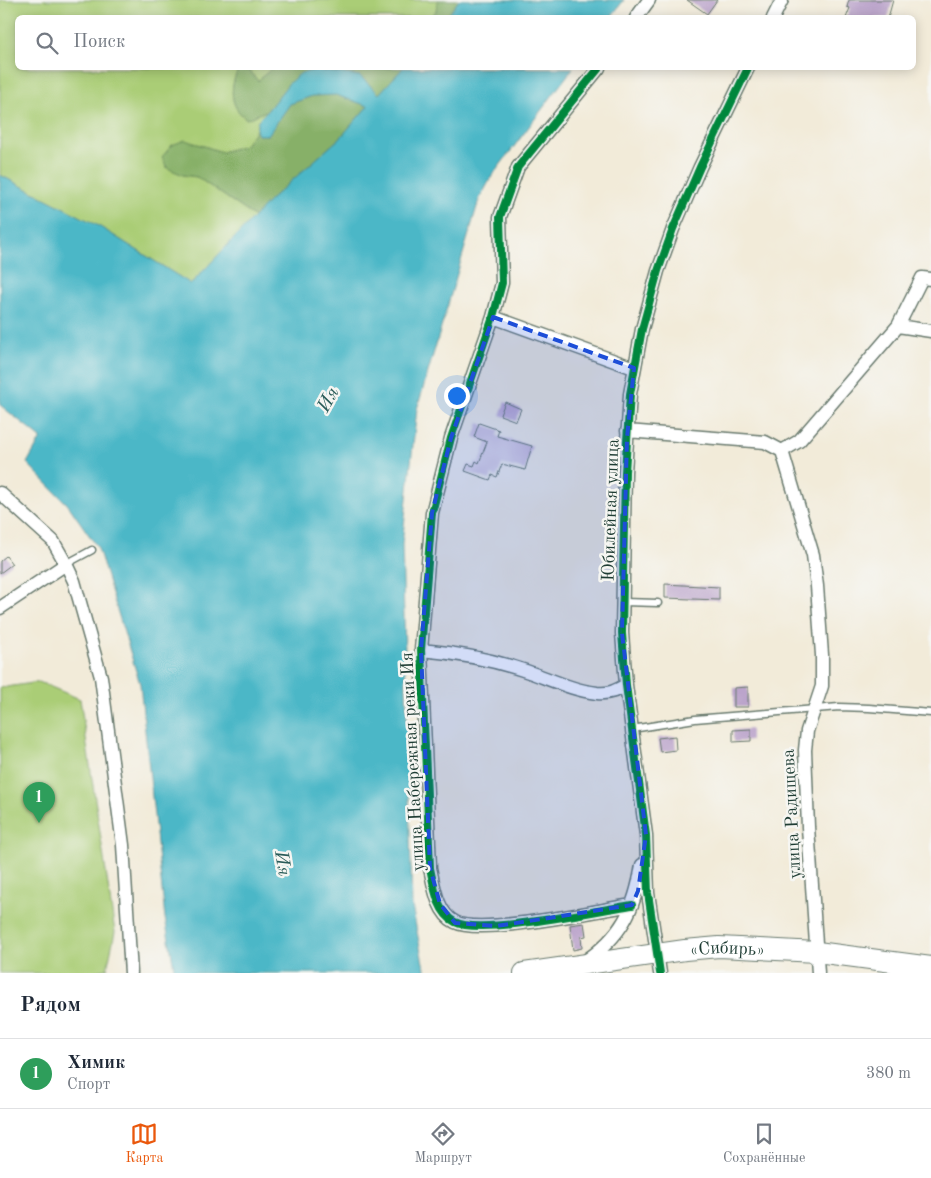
<!DOCTYPE html>
<html lang="ru">
<meta charset="utf-8">
<style>
body{margin:0;font-family:"Old Standard TT",serif;background:#f2f2f3;color:#1f2937}
.you{position:absolute;left:456px;top:395px;width:18px;height:18px;margin:-12px;border:4px solid #fff;border-radius:50%;background:#1a73e8;box-shadow:0 0 0 8px #1a73e833}
.badge{display:grid;place-items:center;width:32px;height:32px;border-radius:50%;background:#ea580c;color:#fff;font-size:16px;font-weight:700}
.pin{position:absolute;translate:-50% -41px;filter:drop-shadow(0 1px 2px #0008)}
.pin::after{content:'';position:absolute;top:26px;width:18px;height:15px;background:inherit;clip-path:polygon(0 0,100% 0,50% 100%)}
.list{margin:0;padding:0;list-style:none}
h2{display:flex;justify-content:space-between;align-items:center;height:65px;margin:0;padding:0 20px;font-size:21px}
h2 small{font-size:16px;font-weight:400;color:#747a83}
.list li{display:grid;grid-template-columns:32px 1fr auto;gap:15px;align-items:center;box-sizing:border-box;height:70px;padding:0 20px;border-top:1px solid #e0e1e3}
.list b{display:block;font-size:19px;white-space:nowrap}
.list p{margin:0;font-size:16px;white-space:nowrap;color:#747a83}
.list em{font-size:16px;font-style:normal;color:#747a83}
.icon{flex:none;width:28px;height:28px;fill:none;stroke:currentColor;stroke-width:2;stroke-linecap:round;stroke-linejoin:round}
.map{position:relative;flex:none;width:931px;height:973px;overflow:hidden}
.search{position:absolute;background:#fff;box-shadow:0 2px 12px #0003;left:15px;right:15px;top:15px;height:55px;display:flex;align-items:center;gap:12px;box-sizing:border-box;padding:0 18px;border-radius:8px;color:#747a83;font-size:19px}
.sheet{height:135px;background:#fff}
nav{display:flex;justify-content:space-around;align-items:center;box-sizing:border-box;height:70px;border-top:1px solid #e0e1e3;background:#fff;font-size:14px;color:#747a83}
nav a{display:grid;justify-items:center;gap:2px}
nav .on{color:#ea580c}
.map>svg:first-child{display:block}
</style>
<div class="map">
<svg width="931" height="973" viewBox="0 0 931 973">
<rect width="100%" height="100%" fill="#f6f6f2"/>
<filter id="ink" filterUnits="userSpaceOnUse"><feTurbulence type="fractalNoise" baseFrequency=".02" numOctaves="2"/><feDisplacementMap in="SourceGraphic" scale="10" xChannelSelector="R" yChannelSelector="G"/><feConvolveMatrix kernelMatrix="1 2 1 2 8 2 1 2 1" color-interpolation-filters="sRGB"/></filter>
<filter id="wash" filterUnits="userSpaceOnUse"><feTurbulence type="fractalNoise" baseFrequency=".0096" numOctaves="4" result="noise"/><feDisplacementMap in="SourceGraphic" scale="20" xChannelSelector="R" yChannelSelector="G"/><feGaussianBlur stdDeviation="1.12" result="paint"/><feColorMatrix in="noise" values="0 0 0 0 0 0 0 0 0 0 0 0 0 0 0 0 0 1.4 0 .05"/><feComposite in="paint" operator="in"/></filter>
<g filter="url(#wash)">
<rect width="100%" height="100%" fill="#f2ebd9"/>
<path fill="#aacd76" stroke="#648555" d="M0,0H438L436,11L431,18H18V68H239C230,85 228,107 247,119L268,110L258,120L256,130L245,145L222,152L198,144L183,175L197,177L255,217L191,284L97,225L0,175Z
M247,68H272L258,81Z
M39,682L80,699L115,932L107,969L86,973H0V688Z"/>
<path fill="#87b067" stroke="#53764e" d="M438,0H459L447,17L431,18L436,11Z
M239,68H247L258,81L272,68H403L379,94L360,76L316,70L289,83L268,110L247,119C228,107 230,85 239,68Z
M336,95L368,106L341,137L270,200L255,217L197,177L183,175L167,168L162,157L172,145L185,140L222,152L245,145L256,130L258,135H268L290,104L312,96Z"/>
<path fill="#4bb7c7" stroke="#357a7e" d="M459,0H624L611,17H447Z
M403,68H573L492,176L479,200L417,409L402,544L412,905L423,963L427,973H175L165,918L140,684L98,548L68,505L27,463L41,438L0,405V175L97,225L191,284L270,200L341,137L368,106L336,95L312,96L290,104L268,135H258L256,130L258,120L268,110L289,83L301,73L316,70L360,76L379,94Z"/>
<g id="blocks">
<path fill="#bba4cb" d="M687,0H717L707,14Z
M849,0H893L888,18H846L850,8L847,7Z
M505,402L521,409L516,421L500,415Z
M479,423L499,430L497,436L532,446L525,470L502,464L497,477L492,475L490,480L465,471L468,464L474,466L476,461L479,463L487,442L474,437Z
M6,556L12,564L0,573V561Z
M665,584L719,587V600L665,598Z
M748,687V707H734V688Z
M751,729V741L733,742V730Z
M675,736L676,750L660,752L658,738Z
M584,923L586,936L581,937L582,948L573,950L570,925Z"/>
</g>
</g>
<g filter="url(#ink)">
<use href="#blocks" fill-opacity="0" stroke="#697a6e" stroke-width="1"/>
<g fill="none" stroke-linecap="round" stroke-linejoin="round">
<defs>
<path id="service" d="M66,564L92,550
M623,602L658,603
M632,729L695,719L839,707L869,708L931,713"/>
<path id="minor" d="M636,18L649,0
M773,18L782,0
M599,68L518,167L500,217L502,283L493,317L451,438L432,513L421,650L430,868C434,886 437,913 455,922C480,936 598,910 632,905
M493,317L634,368
M898,326L931,331
M627,431L765,442L782,451L799,441L898,326L922,278L931,279
M782,451L813,555L817,586L822,655V686L807,731L805,750L808,827L818,973
M0,493L53,541L66,564L74,581L101,677L123,845L131,973
M0,608L66,564
M421,650C456,653 490,659 523,670C548,678 571,690 597,693C609,694 616,691 626,685
M584,962C622,936 635,909 642,865
M660,973L648,893L646,835L626,685L622,633L625,472L630,394L642,329L658,271L673,229L700,167L748,68"/>
<g id="trunk">
<path id="s1" d="M524,973L685,950L719,947L817,952L931,967"/>
</g>
</defs>
<use href="#service" stroke="#697a6e" stroke-width="9"/>
<use href="#minor" stroke="#697a6e" stroke-width="15"/>
<use href="#trunk" stroke="#697a6e" stroke-width="22"/>
<use href="#service" stroke="#fff" stroke-width="6"/>
<use href="#minor" stroke="#fff" stroke-width="12"/>
<use href="#trunk" stroke="#fff" stroke-width="20"/>
<defs>
<path id="cycleway" d="M599,68L518,167L500,217L502,283L493,317L451,438L432,513L421,650L430,868C434,886 437,913 455,922C480,936 598,910 632,905
M660,973L648,893L646,835L626,685L622,633L625,472L630,394L642,329L658,271L673,229L700,167L748,68"/>
</defs>
<use href="#cycleway" stroke="#f6f6f2" stroke-width="11"/>
<use href="#cycleway" stroke="#00873e" stroke-width="8"/>
</g>
</g>
<path fill="#1d4ed8" fill-opacity="0.2" stroke="#1d4ed8" stroke-width="4" stroke-dasharray="10 6" stroke-linejoin="round" d="M493,317L634,368L627,438L622,633L646,835L638,891L632,905L497,926L455,923L440,904L430,868L421,650L432,513L451,438Z"/>
<g text-anchor="middle" stroke-width="5" stroke-linejoin="round" paint-order="stroke">
<g font-size="18" fill="#1f3d34" stroke="#f6f6f2">
<text transform="translate(610 510) rotate(-88)" y="6">Юбилейная улица</text>
<text transform="translate(412 762) rotate(-93)" y="6">улица Набережная реки Ия</text>
<text transform="translate(791 814) rotate(-93)" y="6">улица Радищева</text>
<text dy="6" stroke="none"><textPath href="#s1" startOffset="205">«Сибирь»</textPath></text>
</g>
<g font-size="19" font-style="italic" fill="#2a5c59" stroke="#f6f6f2">
<text transform="translate(327 399) rotate(-61)" y="7">Ия</text>
<text transform="translate(284 863) rotate(81)" y="7">Ия</text>
</g>
</g>
</svg>
<div class="you"></div>
<div class="pin badge" style="left:39px;top:823px;background:#2e9e5b">1</div>
<div class="search"><svg class="icon" aria-label="search" viewBox="0 0 24 24"><circle cx="10" cy="10" r="6"/><path d="M15 15l6 6"/></svg>Поиск</div>
</div>
<section class="sheet">
<h2>Рядом<small></small></h2>
<ul class="list">
<li><span class="badge" style="background:#2e9e5b">1</span><div><b>Химик</b><p>Спорт</p></div><em>380 m</em></li>
</ul>
</section>
<nav>
<a class="on"><svg class="icon" aria-label="map" viewBox="0 0 24 24"><path d="M3 6l6-2 6 2 6-2v14l-6 2-6-2-6 2zM9 4v14M15 6v14"/></svg>Карта</a>
<a><svg class="icon" aria-label="directions" viewBox="0 0 24 24"><path d="M12 3l9 9-9 9-9-9zM9 14v-3h6M13 9l2 2-2 2"/></svg>Маршрут</a>
<a><svg class="icon" aria-label="saved" viewBox="0 0 24 24"><path d="M7 4h10v16l-5-4-5 4z"/></svg>Сохранённые</a>
</nav>
